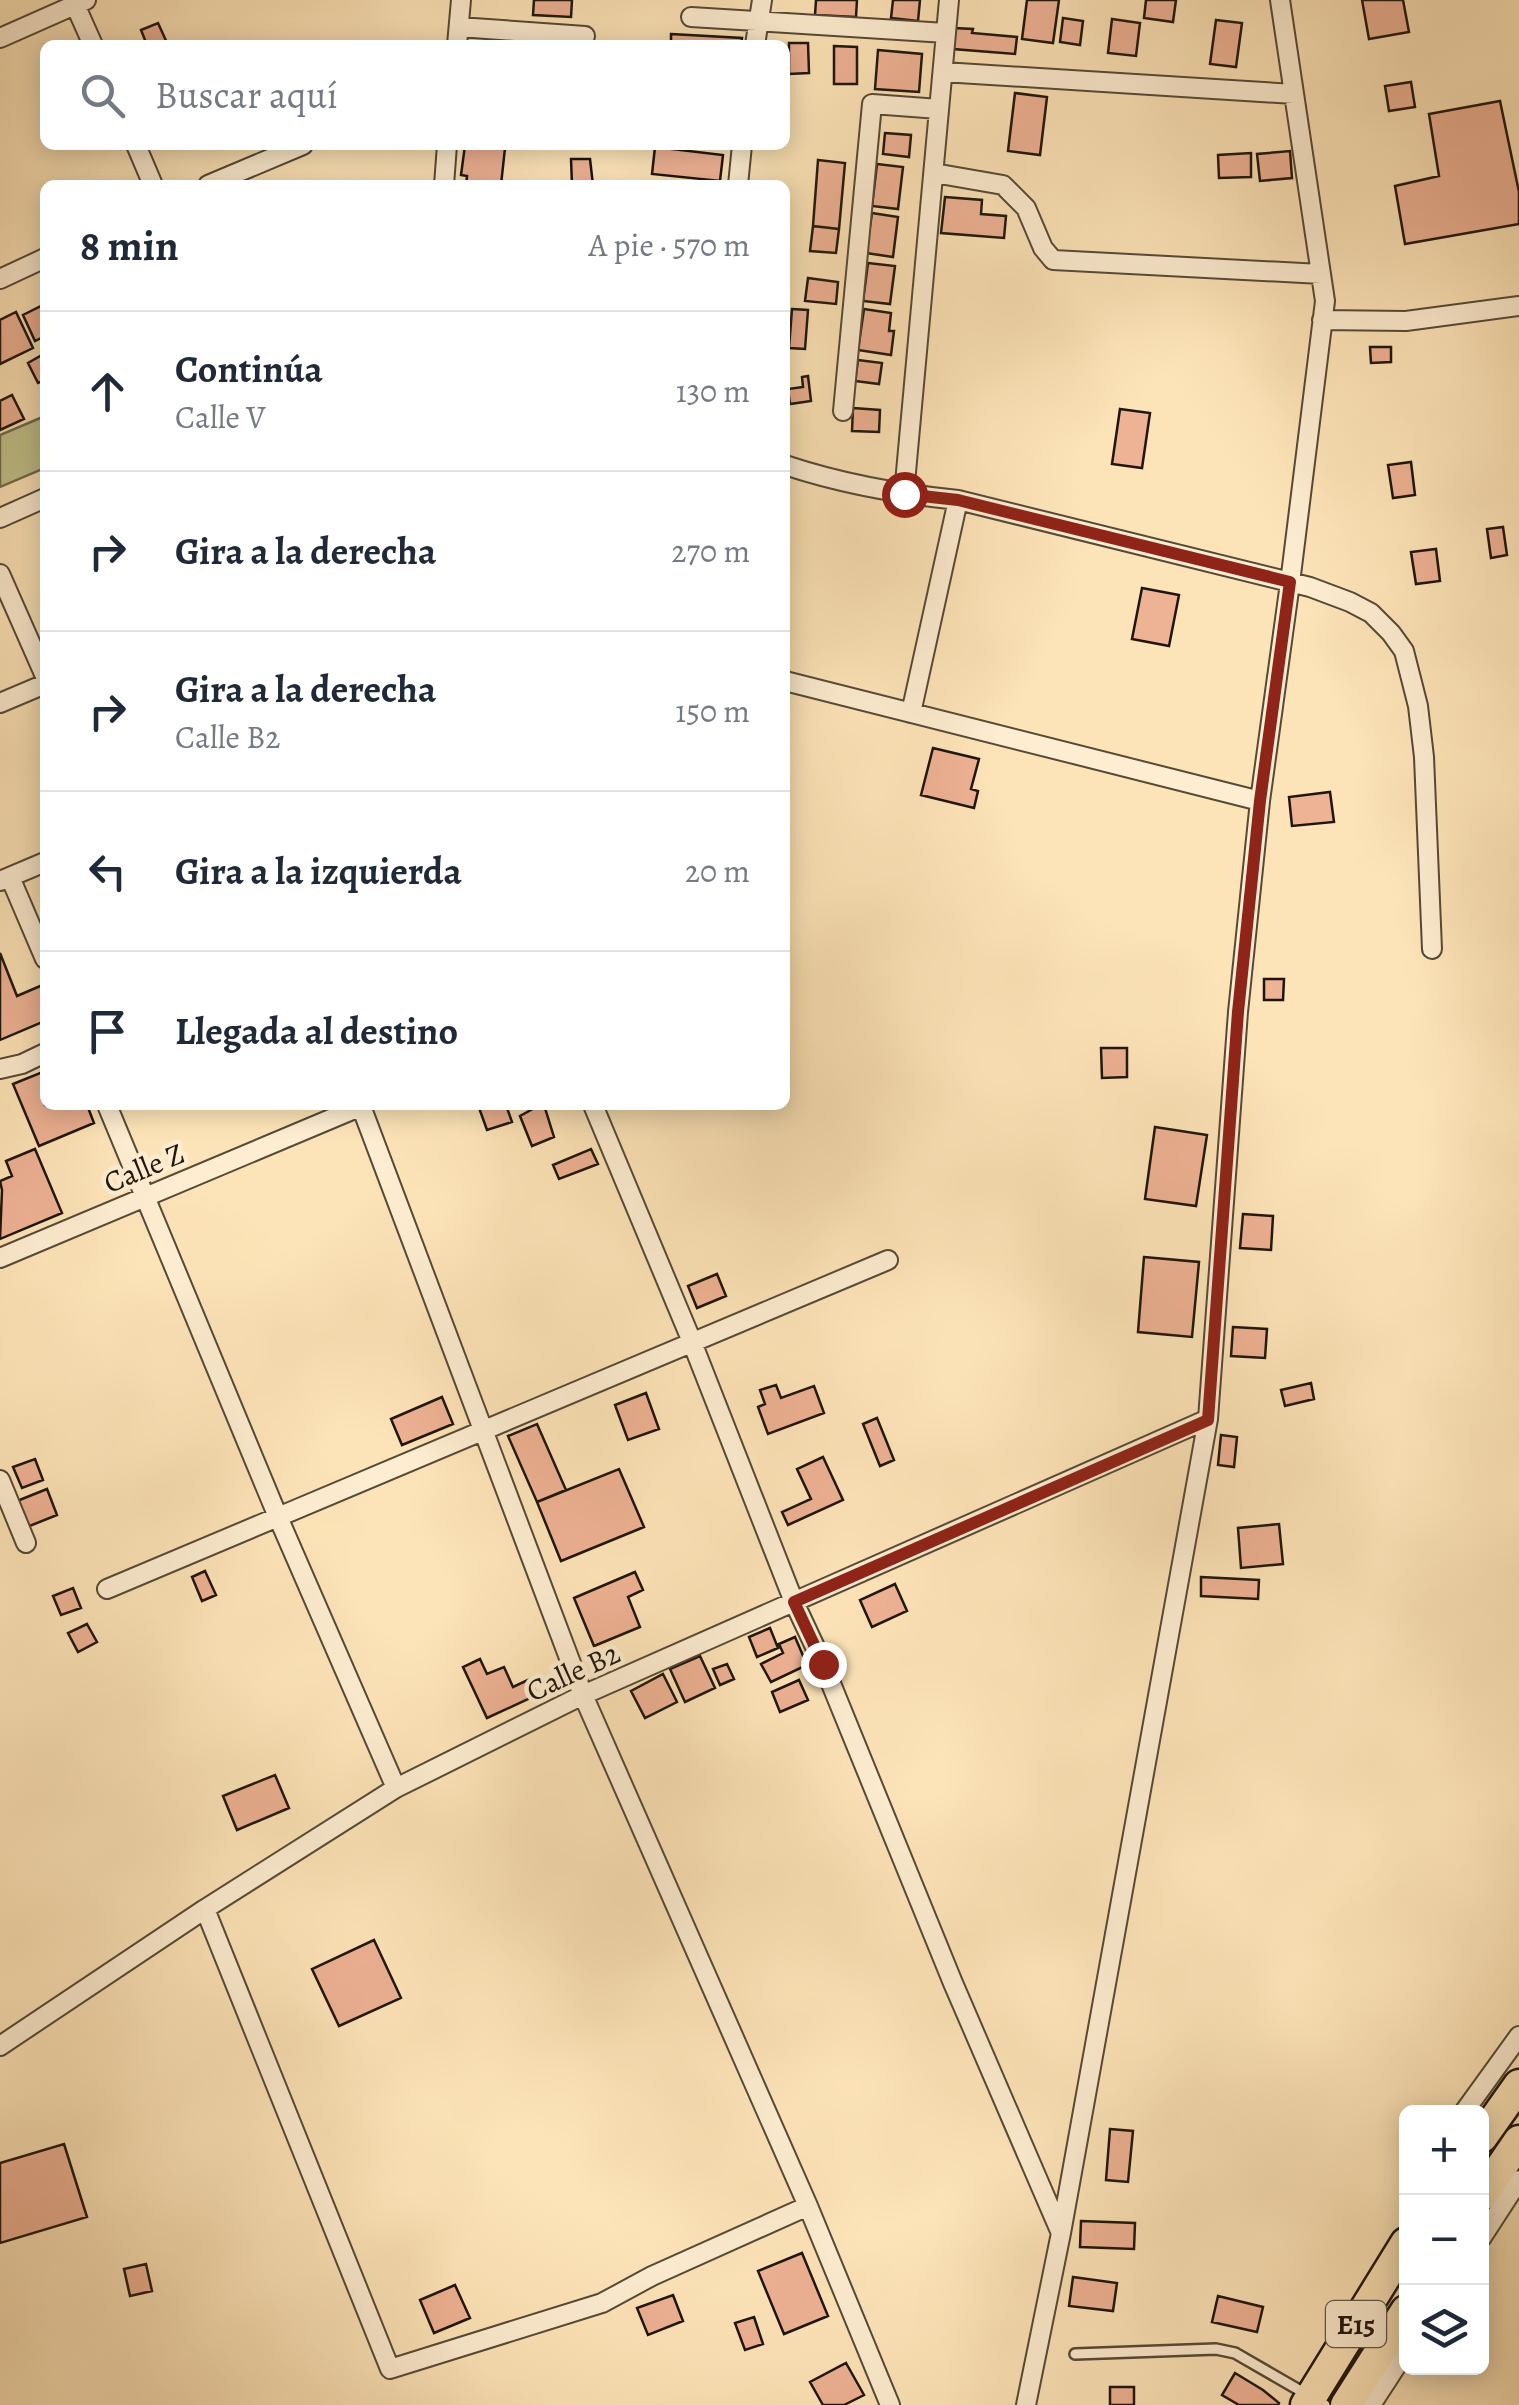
<!DOCTYPE html>
<html lang="es">
<meta charset="utf-8">
<style>
body{margin:0;font-family:Alegreya,serif;background:#f6f6f7;color:#1f2937}
.controls{position:absolute;right:30px;bottom:30px;display:grid;overflow:hidden;border-radius:15px;box-shadow:0 5px 25px #0003}
.controls button{width:90px;height:90px;display:grid;place-items:center;padding:0;border:0;border-bottom:2px solid #e0e1e3;background:#fff;color:#1f2937;font:50px sans-serif}
.stop{position:absolute;width:30px;height:30px;margin:-22px;border:8px solid #8f2418;border-radius:50%;background:#fff}
.stop.end{background:#8f2418;border-color:#fff;box-shadow:0 2px 10px #0008}
.list{margin:0;padding:0;list-style:none}
h2{display:flex;justify-content:space-between;align-items:center;height:130px;margin:0;padding:0 40px;font-size:42px}
h2 small{font-size:32px;font-weight:400;color:#747a83}
.list li{display:grid;grid-template-columns:65px 1fr auto;gap:30px;align-items:center;box-sizing:border-box;height:160px;padding:0 40px;border-top:2px solid #e0e1e3}
.list b{display:block;font-size:38px;white-space:nowrap}
.list p{margin:0;font-size:32px;white-space:nowrap;color:#747a83}
.list em{font-size:32px;font-style:normal;color:#747a83}
.icon{flex:none;width:55px;height:55px;fill:none;stroke:currentColor;stroke-width:2;stroke-linecap:round;stroke-linejoin:round}
.map{position:relative;flex:none;width:1519px;height:2405px;overflow:hidden}
.search{position:absolute;background:#fff;box-shadow:0 5px 25px #0003;left:40px;top:40px;width:750px;height:110px;display:flex;align-items:center;gap:25px;box-sizing:border-box;padding:0 35px;border-radius:15px;color:#747a83;font-size:38px}
.panel{position:absolute;background:#fff;box-shadow:0 5px 25px #0003;left:40px;top:180px;width:750px;height:930px;border-radius:15px}
.map>svg:first-child{display:block}
</style>
<div class="map">
<svg width="1519" height="2405" viewBox="0 0 1519 2405">
<rect width="100%" height="100%" fill="#fde4b8"/>
<filter id="stains"><feTurbulence type="fractalNoise" baseFrequency=".002" numOctaves="4"/><feColorMatrix values="0 0 0 0 .2 0 0 0 0 .09 0 0 0 0 .02 0 0 0 .5 -.17"/></filter>
<radialGradient id="worn" r=".72"><stop offset=".6" stop-color="#630" stop-opacity="0"/><stop offset="1" stop-color="#630" stop-opacity=".3"/></radialGradient>
<path fill="#c2c38d" stroke="#706c4c" stroke-width="2.5" d="M45,416V468L0,487V435Z"/>
<path fill="#eeb294" stroke="#1f150a" stroke-width="2.5" d="M534,0H572L571,17L533,15Z
M816,0H857L856,17L815,15Z
M893,0H920L918,21L891,18Z
M1027,0H1059L1053,43L1022,39Z
M1146,0H1176L1173,22L1144,18Z
M1362,0H1403L1409,32L1369,39Z
M1063,18L1083,21L1080,45L1060,42Z
M1112,19L1140,23L1136,56L1108,53Z
M1216,20L1242,23L1236,67L1210,64Z
M158,23L168,45H147L141,30Z
M954,28L973,29L972,33L1017,37L1015,54L953,49Z
M671,34L742,38L741,45H671Z
M789,43H808L809,73L789,74Z
M834,46L857,47V84H834Z
M878,50L922,54L919,92L875,89Z
M1411,82L1415,107L1389,111L1385,86Z
M1015,93L1047,97L1040,155L1008,151Z
M1500,101L1519,192V224L1405,244L1395,186L1439,176L1429,114Z
M885,133L911,135L909,157L883,154Z
M465,145L505,148L501,185H466L467,176L461,175Z
M655,147L723,155L720,181L652,174Z
M1290,151L1292,178L1260,181L1257,154Z
M1251,153V177L1219,178L1218,155Z
M571,159H590L593,185H572Z
M818,160L845,163L839,229L813,226Z
M877,164L903,167L898,209L872,206Z
M945,197L982,200L981,214L1006,216L1004,238L941,233Z
M872,213L898,217L893,257L866,253Z
M813,226L839,229L836,253L810,251Z
M868,263L895,266L890,304L863,301Z
M808,278L838,282L836,304L805,301Z
M45,304V336L35,341L23,315Z
M792,309L808,310L805,349L789,348Z
M864,309L891,313L889,331H894L891,355L858,350Z
M16,312L33,348L0,364V320Z
M1370,347H1391V362L1371,363Z
M42,355L45,361V380L38,383L28,363Z
M858,360L882,363L879,384L855,381Z
M808,376L811,401L790,404L788,389L803,387L802,377Z
M12,395L24,419L0,430V401Z
M853,408L880,410L879,432L852,431Z
M1120,409L1150,413L1142,468L1112,464Z
M1411,462L1415,495L1393,498L1388,465Z
M1503,527L1507,555L1491,558L1487,529Z
M1436,549L1440,581L1416,584L1411,552Z
M1142,588L1179,595L1169,646L1132,639Z
M933,748L979,759L971,789L978,791L974,808L921,795Z
M1330,792L1334,822L1292,826L1289,797Z
M0,953L17,996L45,984V1021L0,1040Z
M1264,979H1284L1283,1000H1264Z
M1101,1048H1127V1077L1102,1078Z
M45,1071V1105H87L94,1123L39,1146L13,1084Z
M478,1105H506L512,1122L487,1130Z
M540,1105H544L554,1137L532,1146L520,1116Z
M1155,1127L1207,1135L1196,1206L1145,1199Z
M35,1149L62,1213L0,1239L2,1190L0,1181L12,1176L6,1161Z
M591,1149L598,1164L559,1179L553,1165Z
M1243,1214L1273,1216L1271,1250L1240,1248Z
M1144,1257L1199,1262L1192,1337L1138,1332Z
M717,1274L726,1296L697,1308L688,1286Z
M1233,1327L1267,1329L1265,1358L1231,1356Z
M1311,1383L1314,1399L1285,1406L1281,1390Z
M776,1385L781,1398L814,1386L824,1413L768,1434L758,1407L765,1404L760,1390Z
M646,1393L659,1429L628,1440L615,1405Z
M442,1397L453,1424L402,1445L391,1419Z
M877,1418L894,1460L880,1466L863,1424Z
M537,1424L566,1490L537,1502L508,1436Z
M1221,1435L1237,1437L1234,1467L1218,1465Z
M823,1457L843,1500L788,1525L782,1512L811,1499L797,1469Z
M35,1459L43,1480L22,1488L13,1467Z
M619,1469L644,1527L561,1561L537,1502Z
M47,1489L57,1515L22,1529L12,1503Z
M1279,1524L1283,1564L1241,1568L1238,1528Z
M205,1571L216,1595L202,1601L192,1577Z
M635,1572L643,1590L628,1597L640,1627L594,1646L574,1598Z
M1201,1577L1259,1580L1258,1599L1201,1596Z
M895,1584L907,1611L872,1627L860,1600Z
M73,1588L81,1608L61,1615L53,1596Z
M87,1624L97,1642L78,1652L68,1633Z
M770,1628L778,1648L757,1657L749,1637Z
M795,1637L807,1665L771,1682L761,1664L783,1653L779,1644Z
M700,1656L715,1688L685,1702L670,1669Z
M480,1659L487,1674L504,1667L513,1687L530,1679L537,1695L487,1718L463,1667Z
M727,1664L734,1679L720,1685L713,1669Z
M663,1674L677,1702L645,1718L631,1691Z
M799,1680L808,1700L780,1712L772,1692Z
M275,1775L289,1808L237,1830L223,1796Z
M374,1940L401,1998L339,2026L312,1969Z
M1110,2129L1133,2131L1128,2182L1106,2180Z
M64,2144L87,2217L0,2243V2163Z
M1081,2221L1135,2223L1134,2249L1080,2247Z
M802,2253L828,2316L784,2334L758,2271Z
M146,2264L152,2291L130,2296L124,2269Z
M1073,2277L1117,2283L1113,2311L1069,2306Z
M455,2285L470,2318L434,2333L420,2300Z
M673,2295L683,2321L648,2335L637,2308Z
M1218,2296L1263,2307L1257,2332L1212,2322Z
M754,2317L763,2344L745,2350L735,2323Z
M846,2363L864,2395L844,2405H823L810,2382Z
M1235,2373L1263,2390L1279,2403L1278,2405H1239L1222,2395Z
M1110,2387H1134V2405H1110Z"/>
<g fill="none" stroke-linecap="round" stroke-linejoin="round">
<defs>
<path id="lane" d="M1075,2354L1216,2349L1235,2353L1325,2405"/>
<path id="street" d="M73,0L93,45
M691,17L946,33
M459,27L585,36
M0,38L86,0
M457,45L461,0
M755,45L762,0
M943,72L1294,94
M136,145L153,185
M934,173L1003,185L1026,208L1043,248L1053,260L1321,274
M208,185L303,145
M444,185L447,145
M738,185L742,145
M0,279L45,258
M1322,320L1406,321L1519,306
M843,411L872,104L939,109
M785,465C842,484 898,494 958,500L1310,587L1350,602L1371,613L1391,633L1404,651L1418,706L1424,757L1432,949
M904,494L949,0
M0,518L45,498
M0,574L45,676
M785,681L1260,801
M0,703L45,684
M911,713L958,500
M10,877L45,959
M0,881L45,862
M0,1069L22,1064L45,1053
M107,1105L278,1517L396,1788
M593,1105L690,1337L794,1602L823,1664L953,1983L1060,2231
M361,1106L583,1695L808,2206L890,2405
M0,1258L364,1105
M0,1480L26,1543
M107,1589L888,1260
M205,1909L390,2369L602,2303L652,2276L808,2206
M0,2046L205,1909L396,1788L583,1695L1208,1419
M1464,2112L1519,2036
M1482,2237L1519,2180
M1026,2405L1061,2233L1208,1419L1238,1012L1260,801L1290,583L1325,301L1280,0
M1371,2405L1406,2351"/>
<path id="highway" d="M1482,2137L1519,2085
M1482,2195L1519,2141
M1306,2405L1406,2243
M1346,2405L1406,2311"/>
</defs>
<use href="#lane" stroke="#564936" stroke-width="14"/>
<use href="#street" stroke="#564936" stroke-width="22"/>
<use href="#highway" stroke="#1f150a" stroke-width="35"/>
<use href="#lane" stroke="#feedd1" stroke-width="9"/>
<use href="#street" stroke="#feedd1" stroke-width="18"/>
<use href="#highway" stroke="#fde4b8" stroke-width="30"/>
</g>
<g fill="none" stroke-linecap="round" stroke-linejoin="round">
<path stroke="#8f2418" stroke-width="12" d="M823,1664L794,1602L1208,1420L1238,1012L1260,801L1290,582L958,500L904,494"/>
</g>
<g text-anchor="middle" stroke-width="9" stroke-linejoin="round" paint-order="stroke">
<rect fill="#feedd1" stroke="#625646" stroke-width="2.5" x="1326" y="2301" width="60" height="46" rx="8"/>
<g font-size="28" font-weight="bold" fill="#1f150a">
<text x="1356" y="2334">E15</text>
</g>
<g font-size="30" fill="#1f150a" stroke="#feedd1">
<text transform="translate(144 1168) rotate(-23)" y="10">Calle Z</text>
<text transform="translate(573 1672) rotate(-25)" y="10">Calle B2</text>
</g>
</g>
<rect width="100%" height="100%" filter="url(#stains)"/>
<rect width="100%" height="100%" fill="url(#worn)"/>
</svg>
<div class="controls">
<button>+</button>
<button>−</button>
<button><svg class="icon" aria-label="layers" viewBox="0 0 24 24"><path d="M12 4l9 5-9 5-9-5zM3 14l9 5 9-5"/></svg></button>
</div>
<div class="stop" style="left:904px;top:494px"></div>
<div class="stop end" style="left:823px;top:1664px"></div>
<div class="search"><svg class="icon" aria-label="search" viewBox="0 0 24 24"><circle cx="10" cy="10" r="6"/><path d="M15 15l6 6"/></svg>Buscar aquí</div>
<section class="panel">
<h2>8 min<small>A pie · 570 m</small></h2>
<ul class="list">
<li><svg class="icon" aria-label="ahead" viewBox="0 0 24 24"><path d="M12 20V5M6 11l6-6 6 6"/></svg><div><b>Continúa</b><p>Calle V</p></div><em>130 m</em></li>
<li><svg class="icon" aria-label="right" viewBox="0 0 24 24"><path d="M7 20v-9h11M14 6l5 5-5 5"/></svg><div><b>Gira a la derecha</b></div><em>270 m</em></li>
<li><svg class="icon" aria-label="right" viewBox="0 0 24 24"><path d="M7 20v-9h11M14 6l5 5-5 5"/></svg><div><b>Gira a la derecha</b><p>Calle B2</p></div><em>150 m</em></li>
<li><svg class="icon" aria-label="left" viewBox="0 0 24 24"><path d="M17 20v-9H6M10 6l-5 5 5 5"/></svg><div><b>Gira a la izquierda</b></div><em>20 m</em></li>
<li><svg class="icon" aria-label="arrive" viewBox="0 0 24 24"><path d="M6 21V4h12l-3 4 3 4H6"/></svg><div><b>Llegada al destino</b></div></li>
</ul>
</section>
</div>
